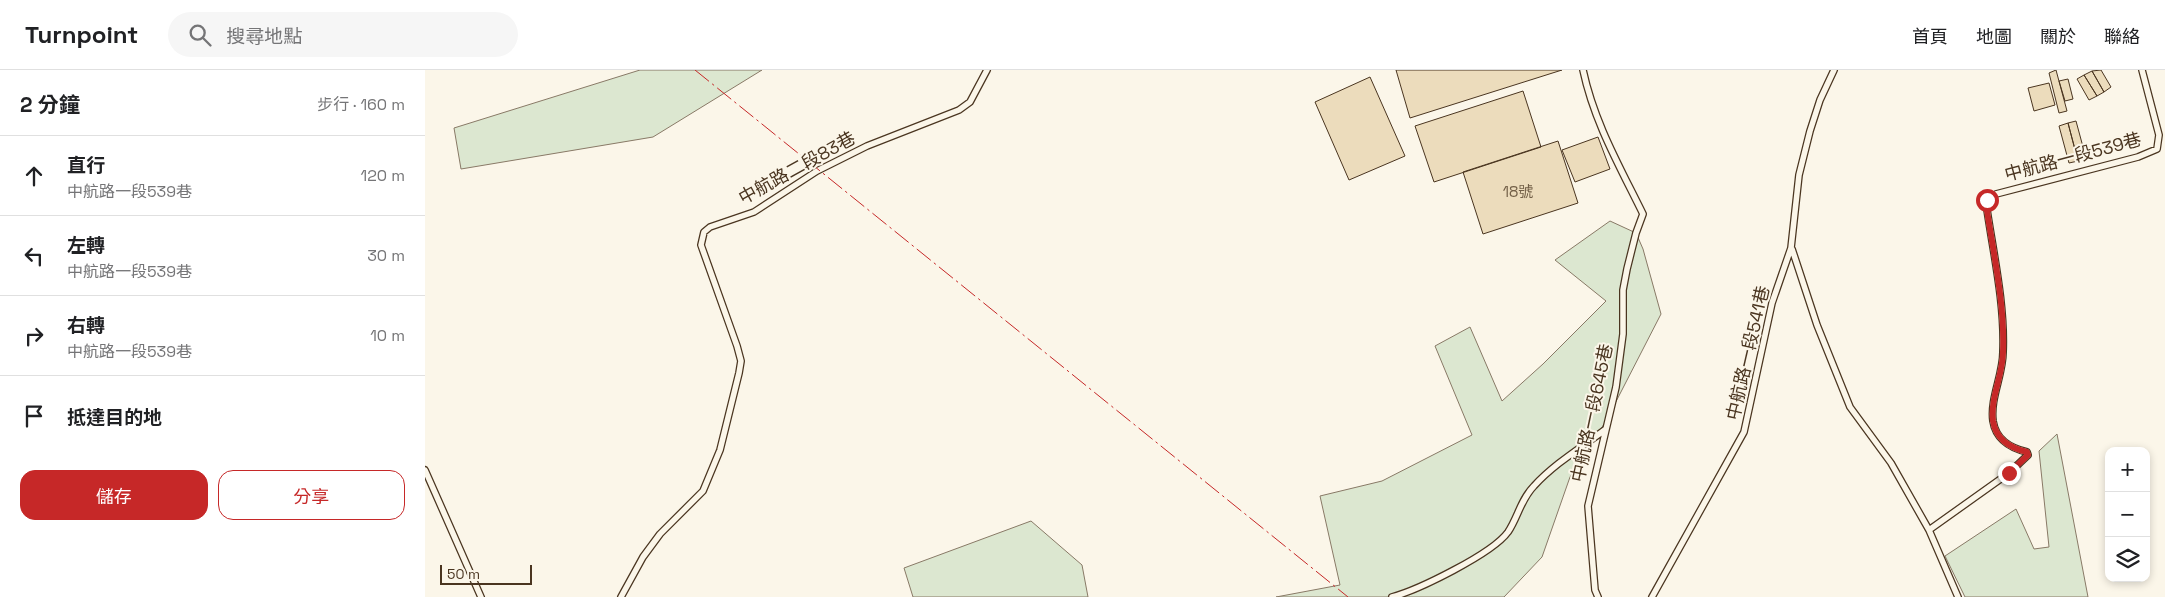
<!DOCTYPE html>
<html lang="zh-TW">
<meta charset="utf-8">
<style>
body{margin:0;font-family:"Space Grotesk","Noto Sans TC",sans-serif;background:#f6f6f6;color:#202124}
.controls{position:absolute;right:15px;bottom:15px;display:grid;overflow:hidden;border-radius:10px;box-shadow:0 2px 8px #0003}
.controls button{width:45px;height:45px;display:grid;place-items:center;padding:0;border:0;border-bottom:1px solid #e0e0e0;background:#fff;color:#202124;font:25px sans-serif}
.scale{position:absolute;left:15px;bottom:12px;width:92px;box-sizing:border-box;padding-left:5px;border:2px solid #4a3520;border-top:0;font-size:14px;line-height:18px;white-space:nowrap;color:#4a3520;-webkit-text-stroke:4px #fbf6e9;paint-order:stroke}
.stop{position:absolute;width:15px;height:15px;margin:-11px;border:4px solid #c62828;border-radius:50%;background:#fff}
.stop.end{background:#c62828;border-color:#fff;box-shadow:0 1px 5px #0008}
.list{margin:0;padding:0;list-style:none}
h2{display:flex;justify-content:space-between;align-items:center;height:65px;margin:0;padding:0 20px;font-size:21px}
h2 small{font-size:16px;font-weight:400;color:#757577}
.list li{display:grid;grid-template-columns:32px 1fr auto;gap:15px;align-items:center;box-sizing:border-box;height:80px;padding:0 20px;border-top:1px solid #e0e0e0}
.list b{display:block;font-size:19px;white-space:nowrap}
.list p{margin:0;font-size:16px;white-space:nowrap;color:#757577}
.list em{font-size:16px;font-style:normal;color:#757577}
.actions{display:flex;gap:10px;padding:15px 20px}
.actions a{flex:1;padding:11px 0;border:1px solid #c62828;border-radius:15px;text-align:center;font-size:18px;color:#c62828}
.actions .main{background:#c62828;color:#fff}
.icon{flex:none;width:28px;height:28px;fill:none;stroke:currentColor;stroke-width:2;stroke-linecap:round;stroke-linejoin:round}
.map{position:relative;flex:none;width:1740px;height:527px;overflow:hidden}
header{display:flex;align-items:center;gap:30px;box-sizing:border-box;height:70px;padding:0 25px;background:#fff;border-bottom:1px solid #e0e0e0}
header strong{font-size:24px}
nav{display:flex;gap:28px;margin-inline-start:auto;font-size:18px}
.search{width:350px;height:45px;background:#f6f6f6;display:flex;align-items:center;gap:12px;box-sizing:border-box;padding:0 18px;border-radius:28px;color:#757577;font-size:19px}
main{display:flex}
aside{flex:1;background:#fff}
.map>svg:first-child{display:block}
</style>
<header>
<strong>Turnpoint</strong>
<div class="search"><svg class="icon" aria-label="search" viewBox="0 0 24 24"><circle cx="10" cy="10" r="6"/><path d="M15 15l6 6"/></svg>搜尋地點</div>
<nav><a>首頁</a><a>地圖</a><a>關於</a><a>聯絡</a></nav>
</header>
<main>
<aside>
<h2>2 分鐘<small>步行 · 160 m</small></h2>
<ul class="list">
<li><svg class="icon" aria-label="ahead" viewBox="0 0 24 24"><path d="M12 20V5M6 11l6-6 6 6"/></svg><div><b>直行</b><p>中航路一段539巷</p></div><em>120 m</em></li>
<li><svg class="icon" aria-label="left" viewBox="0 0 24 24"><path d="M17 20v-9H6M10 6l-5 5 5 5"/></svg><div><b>左轉</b><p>中航路一段539巷</p></div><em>30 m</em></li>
<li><svg class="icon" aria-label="right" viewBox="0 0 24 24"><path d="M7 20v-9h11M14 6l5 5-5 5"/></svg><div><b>右轉</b><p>中航路一段539巷</p></div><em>10 m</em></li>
<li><svg class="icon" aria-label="arrive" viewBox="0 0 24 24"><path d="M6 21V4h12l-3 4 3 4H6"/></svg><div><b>抵達目的地</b></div></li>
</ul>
<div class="actions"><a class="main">儲存</a><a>分享</a></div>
</aside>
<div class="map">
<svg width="1740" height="527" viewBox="0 0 1740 527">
<rect width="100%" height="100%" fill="#fbf6e9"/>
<path fill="#dce7d0" stroke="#887966" d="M215,0H337L228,67L36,99L29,58Z
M1185,151L1211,163L1218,179L1236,244L1181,351L1145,407L1117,487L1079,527H851L915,515L895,426L957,411L1047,365L1010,276L1045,257L1077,331L1118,294L1181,231L1130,190Z
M1632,364L1663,527H1540L1520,486L1591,439L1609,479L1624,477L1614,381Z
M606,451L657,495L663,527H488L479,498Z"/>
<path fill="#ecdcbc" stroke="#4a3520" d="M971,0H1137L985,48Z
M1631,0L1642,41L1634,43L1624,3Z
M1676,0L1686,17L1679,22L1667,1Z
M1667,1L1679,22L1672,26L1659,5Z
M1659,5L1672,26L1664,30L1652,9Z
M945,7L980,86L924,110L890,32Z
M1643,9L1648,29L1640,31L1634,11Z
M1624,13L1630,35L1609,41L1603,18Z
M1098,21L1116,77L1009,112L990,56Z
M1651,51L1661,88L1653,91L1643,53Z
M1643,53L1653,91L1644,93L1634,56Z
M1173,67L1185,99L1150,112L1137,80Z
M1133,71L1153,133L1058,164L1038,102Z"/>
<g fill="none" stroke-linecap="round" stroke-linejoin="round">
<defs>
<path id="service" d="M1158,0C1169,52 1195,97 1218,144L1211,163L1202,199L1198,220V264L1191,317L1163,436L1170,520L1173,527
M1367,179L1392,255L1425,337L1466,393L1504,460L1533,527
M0,400L56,527
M1504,460L1584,403L1603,385L1602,382C1585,378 1571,370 1568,351C1565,328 1578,305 1578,282C1580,233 1568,182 1561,133L1562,130L1571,124L1713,87L1732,79L1734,65L1717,0
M196,527L218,487L235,464L278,421L295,380L314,303L316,291L312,276L276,175L279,162L285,157L329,142L392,101L442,76L534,40L545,32L562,0
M967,527C993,520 1067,484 1083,462C1093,447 1096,429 1109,416C1129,394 1157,377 1181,359
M1227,527L1319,362L1347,233L1366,178L1374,105L1385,61L1395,30L1409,0"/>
</defs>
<use href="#service" stroke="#4a3520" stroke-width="8"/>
<use href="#service" stroke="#fbf6e9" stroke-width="5.5"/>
<path stroke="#c62828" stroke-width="1" stroke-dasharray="18 4 2.5 4" stroke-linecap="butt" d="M270,0L923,527"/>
</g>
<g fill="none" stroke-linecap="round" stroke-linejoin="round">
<path stroke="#c62828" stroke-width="6" d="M1562,130L1561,134C1568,182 1580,233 1578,282C1578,305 1565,328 1568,351C1571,370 1585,378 1602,382L1603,385L1584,403"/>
</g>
<g text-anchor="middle" stroke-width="4" stroke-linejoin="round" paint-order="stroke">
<g font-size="15" fill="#725f47">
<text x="1093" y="127">18號</text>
</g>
<g font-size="18" fill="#4a3520" stroke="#fbf6e9">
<text transform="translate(1648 87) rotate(-15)" y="6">中航路一段539巷</text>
<text transform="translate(372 98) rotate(-29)" y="6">中航路二段83巷</text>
<text transform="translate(1323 283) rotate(-77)" y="6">中航路一段541巷</text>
<text transform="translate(1167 343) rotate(-78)" y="6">中航路一段645巷</text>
</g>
</g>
</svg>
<div class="controls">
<button>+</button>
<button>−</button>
<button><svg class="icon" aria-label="layers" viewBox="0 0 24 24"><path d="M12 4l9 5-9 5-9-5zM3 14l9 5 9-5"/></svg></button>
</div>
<div class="scale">50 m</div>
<div class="stop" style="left:1562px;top:130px"></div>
<div class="stop end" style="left:1584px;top:403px"></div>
</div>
</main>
